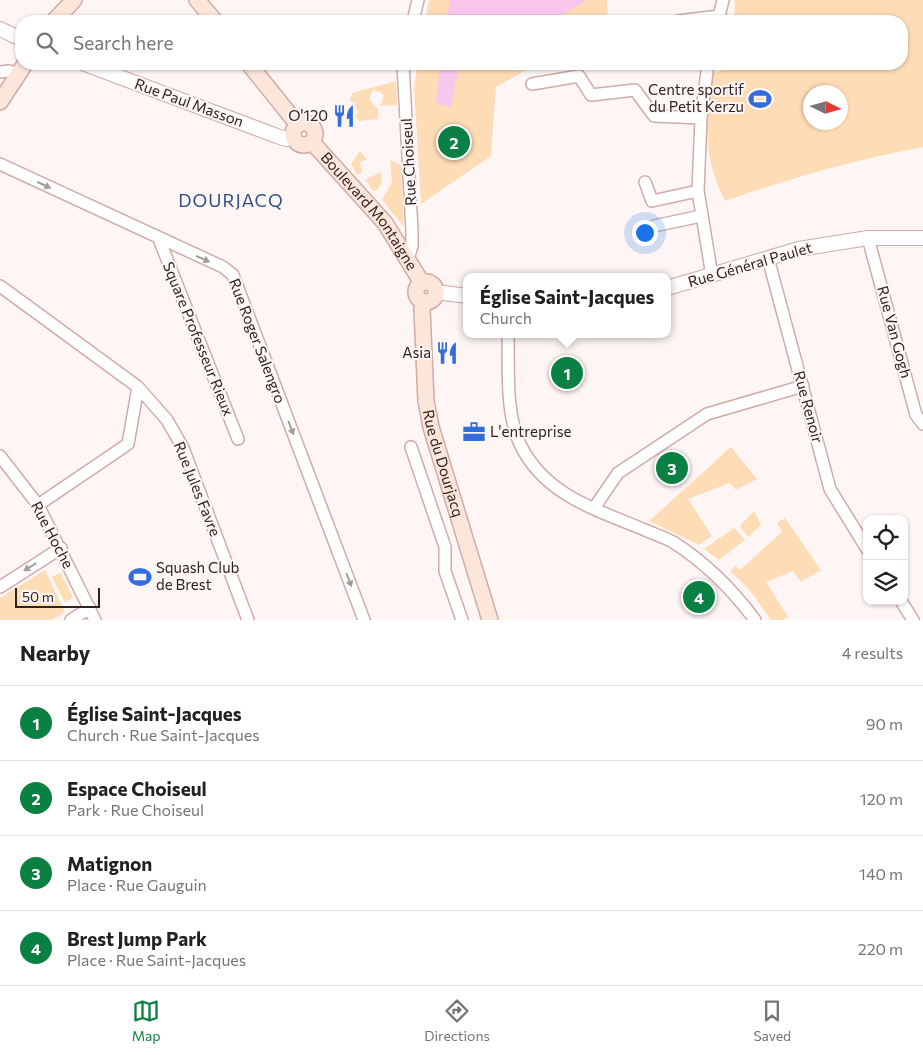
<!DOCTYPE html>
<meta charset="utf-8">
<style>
body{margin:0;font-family:Commissioner,sans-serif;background:#f6f6f6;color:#202124}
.controls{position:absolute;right:15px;bottom:15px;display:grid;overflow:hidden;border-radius:10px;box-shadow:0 1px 4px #0004}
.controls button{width:45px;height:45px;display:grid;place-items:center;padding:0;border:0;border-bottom:1px solid #e0e0e0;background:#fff;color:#202124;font:25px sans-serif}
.compass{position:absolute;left:803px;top:85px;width:45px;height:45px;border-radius:50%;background:#fff;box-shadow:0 1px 4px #0004;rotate:95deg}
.scale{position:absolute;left:15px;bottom:12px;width:85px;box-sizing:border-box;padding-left:5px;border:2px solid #302221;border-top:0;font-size:14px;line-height:18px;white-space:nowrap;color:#302221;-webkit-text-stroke:4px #fef6f5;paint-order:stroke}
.you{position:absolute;left:644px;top:232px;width:18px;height:18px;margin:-12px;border:4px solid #fff;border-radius:50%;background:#1a73e8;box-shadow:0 0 0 8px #1a73e833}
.badge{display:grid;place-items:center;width:32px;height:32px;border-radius:50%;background:#0b8043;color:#fff;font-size:16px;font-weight:700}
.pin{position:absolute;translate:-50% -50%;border:2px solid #fff;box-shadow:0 1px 5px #0006}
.popup{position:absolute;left:463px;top:273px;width:208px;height:65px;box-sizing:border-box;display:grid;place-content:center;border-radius:10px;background:#fff;filter:drop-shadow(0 1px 4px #0005);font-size:16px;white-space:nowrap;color:#757577}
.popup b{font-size:19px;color:#202124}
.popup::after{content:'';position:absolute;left:50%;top:100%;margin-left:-10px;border:10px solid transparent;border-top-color:#fff}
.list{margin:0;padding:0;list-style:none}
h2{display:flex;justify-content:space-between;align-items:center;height:65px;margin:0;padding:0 20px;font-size:21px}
h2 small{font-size:16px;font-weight:400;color:#757577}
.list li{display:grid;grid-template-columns:32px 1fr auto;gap:15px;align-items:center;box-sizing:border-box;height:75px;padding:0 20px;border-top:1px solid #e0e0e0}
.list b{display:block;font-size:19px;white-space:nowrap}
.list p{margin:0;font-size:16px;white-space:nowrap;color:#757577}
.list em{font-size:16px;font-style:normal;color:#757577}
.icon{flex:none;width:28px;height:28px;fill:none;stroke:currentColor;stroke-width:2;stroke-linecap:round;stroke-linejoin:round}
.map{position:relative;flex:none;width:923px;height:620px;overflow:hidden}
.search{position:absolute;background:#fff;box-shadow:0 1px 4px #0004;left:15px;right:15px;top:15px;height:55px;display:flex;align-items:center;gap:12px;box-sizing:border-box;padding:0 18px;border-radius:20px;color:#757577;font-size:19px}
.sheet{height:365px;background:#fff}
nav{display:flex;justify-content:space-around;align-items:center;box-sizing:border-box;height:70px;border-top:1px solid #e0e0e0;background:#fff;font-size:14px;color:#757577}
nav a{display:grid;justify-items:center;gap:2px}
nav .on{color:#0b8043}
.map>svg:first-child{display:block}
</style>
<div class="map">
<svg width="923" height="620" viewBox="0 0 923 620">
<rect width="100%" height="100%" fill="#fef6f5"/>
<path fill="#fedcb5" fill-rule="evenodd" d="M429,0H607L608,21H425Z
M735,0H923V147C855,160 790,178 725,201C702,156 705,121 713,73L733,67L734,64H902V21H734ZM810,92H840V122H810Z
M418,64H537L496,87L491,156L421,204L414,87Z
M396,81L397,105L380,106L384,96L380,92L373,90L369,99L379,111L377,119L359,121L355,116L359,112L350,100L352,93Z
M360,151L367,159L360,163L362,172L357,175L351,164Z
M390,160L401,165L404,227L382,200L392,182Z
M381,172L382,183L377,190L373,191L365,180Z
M731,447L757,479L736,490L730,483L688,499L712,536L699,545L649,521Z
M754,511L761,525L748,537L740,526Z
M785,518L821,570L801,582L793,571L766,582L788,617L783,620H771L748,588L730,571L735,566L740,570L782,532L777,523Z
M734,528L745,540L719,560L704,549Z
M45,570L65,612L52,620H0V598Z
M61,573L73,598L65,602L52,577Z"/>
<path fill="#f9c7ed" d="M450,0H584L582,3L565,13L557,21H446Z
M440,64H461L457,74L451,107L436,103Z"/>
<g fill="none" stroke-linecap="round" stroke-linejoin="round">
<defs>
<path id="minor" d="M413,21L418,0
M678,21L719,16
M718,21L723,0
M403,64L412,230V246L408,259
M708,64L701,118L698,191L712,276
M0,72L9,71L19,74
M532,84L579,76L591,95L635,90L654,116L701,118
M0,164L223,267L233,275L364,620
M645,182L652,201L698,191
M654,226L701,216
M868,238L916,415L923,424
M159,239L238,439
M768,258L830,489L867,549
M0,286L138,387L167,420L183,448L248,620
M508,334C509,369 505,411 520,444C544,495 597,510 645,530C654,534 664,537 673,542C706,563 732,589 755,620
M411,447L445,547V571L462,620
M0,456L38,505L95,620
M38,505L128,444L138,387
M594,508L618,473L707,414L803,386
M0,587L61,548
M901,601L913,620
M71,620L90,608"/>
<path id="tertiary" d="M0,29L21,39
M85,64L277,136L286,139L294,137
M667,288L799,249L868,238H923
M436,292L467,296"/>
<g id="secondary">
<path d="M197,0L215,21"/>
<path d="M54,21L74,0"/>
<path d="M249,64L298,125"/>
<path d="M0,102L25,64"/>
<circle cx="304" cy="134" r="11"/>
<path id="s1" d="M312,142L385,223L422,283"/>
<circle cx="426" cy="292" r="10"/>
<path id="s2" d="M424,302L422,309L426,401L431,427L490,620"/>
</g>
</defs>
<use href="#minor" stroke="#d0aba8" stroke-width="14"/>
<use href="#tertiary" stroke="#d0aba8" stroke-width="16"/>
<use href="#secondary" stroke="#d0aba8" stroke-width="18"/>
<use href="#minor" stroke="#fff" stroke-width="11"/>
<use href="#tertiary" stroke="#fff" stroke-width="14"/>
<use href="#secondary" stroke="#fce6da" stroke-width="15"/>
</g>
<defs><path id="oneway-solid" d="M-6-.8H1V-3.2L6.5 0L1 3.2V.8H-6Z" transform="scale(1.25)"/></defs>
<g fill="#a29c9b">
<use href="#oneway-solid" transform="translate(44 185) rotate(25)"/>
<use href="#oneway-solid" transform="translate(203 259) rotate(24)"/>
<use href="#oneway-solid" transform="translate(291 428) rotate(69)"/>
<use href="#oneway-solid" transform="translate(30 567) rotate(148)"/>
<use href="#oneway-solid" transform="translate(349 580) rotate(69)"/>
</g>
<defs>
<symbol id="stadium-bare" viewBox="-9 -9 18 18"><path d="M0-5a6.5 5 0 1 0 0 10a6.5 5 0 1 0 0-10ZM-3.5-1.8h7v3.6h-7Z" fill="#336ddc" stroke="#fef6f5" stroke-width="2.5" paint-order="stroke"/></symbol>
<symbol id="restaurant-bare" viewBox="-9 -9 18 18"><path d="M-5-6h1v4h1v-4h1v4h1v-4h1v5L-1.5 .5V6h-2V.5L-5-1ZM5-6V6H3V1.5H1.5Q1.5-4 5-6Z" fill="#336ddc" stroke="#fef6f5" stroke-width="2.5" paint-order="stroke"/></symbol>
<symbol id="office-bare" viewBox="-9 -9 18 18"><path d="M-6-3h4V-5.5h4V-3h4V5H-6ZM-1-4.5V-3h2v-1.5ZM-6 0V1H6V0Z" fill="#336ddc" stroke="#fef6f5" stroke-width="2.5" paint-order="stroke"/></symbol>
</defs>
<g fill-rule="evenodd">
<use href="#stadium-bare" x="744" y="83" width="32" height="32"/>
<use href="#restaurant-bare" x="328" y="100" width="32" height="32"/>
<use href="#restaurant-bare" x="431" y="337" width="32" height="32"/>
<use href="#office-bare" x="458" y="416" width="32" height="32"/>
<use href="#stadium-bare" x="124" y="561" width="32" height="32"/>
</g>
<g text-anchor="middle" stroke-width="4" stroke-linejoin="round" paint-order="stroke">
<g font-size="15" fill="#302221" stroke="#fef6f5" text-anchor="end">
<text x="744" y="95">Centre sportif<tspan x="744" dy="17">du Petit Kerzu</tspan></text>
<text x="328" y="121">O'120</text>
<text x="431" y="358">Asia</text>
<text x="490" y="437" text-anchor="start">L'entreprise</text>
<text x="156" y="573" text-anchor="start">Squash Club<tspan x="156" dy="17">de Brest</tspan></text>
</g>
<g font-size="15" fill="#302221" stroke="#fef6f5">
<text transform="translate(189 103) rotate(20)" y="5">Rue Paul Masson</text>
<text transform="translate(409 162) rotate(-93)" y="5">Rue Choiseul</text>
<text dy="5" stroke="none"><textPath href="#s1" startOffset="90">Boulevard Montaigne</textPath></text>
<text transform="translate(750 265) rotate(-16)" y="5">Rue Général Paulet</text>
<text transform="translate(894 332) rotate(75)" y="5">Rue Van Gogh</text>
<text transform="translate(198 339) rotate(68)" y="5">Square Professeur Rieux</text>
<text transform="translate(257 341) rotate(69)" y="5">Rue Roger Salengro</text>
<text transform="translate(808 407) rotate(75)" y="5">Rue Renoir</text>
<text dy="5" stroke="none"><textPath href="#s2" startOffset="164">Rue du Dourjacq</textPath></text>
<text transform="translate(197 489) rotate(68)" y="5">Rue Jules Favre</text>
<text transform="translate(52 535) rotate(62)" y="5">Rue Hoche</text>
</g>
<g font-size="18" letter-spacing="1" fill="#304e86" stroke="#fef6f5">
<text x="231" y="207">DOURJACQ</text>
</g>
</g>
</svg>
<div class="controls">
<button><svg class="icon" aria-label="locate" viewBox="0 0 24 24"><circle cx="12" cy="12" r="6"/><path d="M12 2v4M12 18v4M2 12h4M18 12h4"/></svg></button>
<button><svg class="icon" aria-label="layers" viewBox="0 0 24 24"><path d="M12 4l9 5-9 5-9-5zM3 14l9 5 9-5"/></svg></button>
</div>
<svg class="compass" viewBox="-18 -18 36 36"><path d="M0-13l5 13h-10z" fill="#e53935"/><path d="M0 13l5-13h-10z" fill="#757577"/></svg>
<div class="scale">50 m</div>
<div class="you"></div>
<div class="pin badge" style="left:567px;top:373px">1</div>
<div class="popup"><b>Église Saint-Jacques</b>Church</div>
<div class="pin badge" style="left:454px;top:142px">2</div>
<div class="pin badge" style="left:672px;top:468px">3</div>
<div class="pin badge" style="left:699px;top:597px">4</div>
<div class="search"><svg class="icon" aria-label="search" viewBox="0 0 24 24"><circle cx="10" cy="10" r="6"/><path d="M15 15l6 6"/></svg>Search here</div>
</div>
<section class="sheet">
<h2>Nearby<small>4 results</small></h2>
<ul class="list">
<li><span class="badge">1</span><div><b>Église Saint-Jacques</b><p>Church · Rue Saint-Jacques</p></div><em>90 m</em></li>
<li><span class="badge">2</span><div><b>Espace Choiseul</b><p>Park · Rue Choiseul</p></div><em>120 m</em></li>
<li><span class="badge">3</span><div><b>Matignon</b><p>Place · Rue Gauguin</p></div><em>140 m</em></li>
<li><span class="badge">4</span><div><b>Brest Jump Park</b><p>Place · Rue Saint-Jacques</p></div><em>220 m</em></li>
</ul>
</section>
<nav>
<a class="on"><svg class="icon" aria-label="map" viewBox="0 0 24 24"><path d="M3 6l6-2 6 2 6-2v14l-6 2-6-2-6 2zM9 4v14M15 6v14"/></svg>Map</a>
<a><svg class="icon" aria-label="directions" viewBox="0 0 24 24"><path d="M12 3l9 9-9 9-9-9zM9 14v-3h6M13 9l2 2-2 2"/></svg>Directions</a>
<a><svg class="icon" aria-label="saved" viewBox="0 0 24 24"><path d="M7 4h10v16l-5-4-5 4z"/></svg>Saved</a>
</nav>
